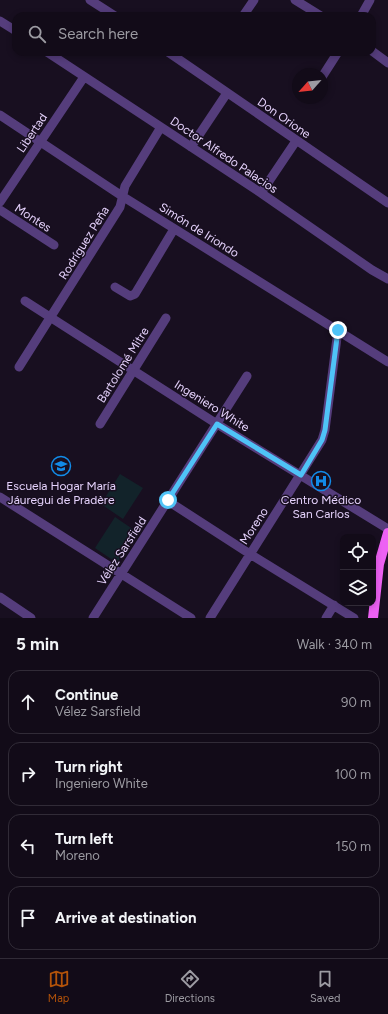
<!DOCTYPE html>
<meta charset="utf-8">
<style>
body{margin:0;font-family:Figtree,sans-serif;background:#1f1925;color:#f1f3f6}
.controls{position:absolute;right:12px;bottom:12px;display:grid;overflow:hidden;border-radius:8px;box-shadow:0 2px 6px #0003}
.controls button{width:36px;height:36px;display:grid;place-items:center;padding:0;border:0;border-bottom:1px solid #312b37;background:#120b18;color:#f1f3f6;font:20px sans-serif}
.compass{position:absolute;left:292px;top:68px;width:36px;height:36px;border-radius:50%;background:#120b18;box-shadow:0 2px 6px #0003;rotate:243deg}
.stop{position:absolute;width:12px;height:12px;margin:-9px;border:3px solid #4fc3f7;border-radius:50%;background:#fff}
.stop.end{background:#4fc3f7;border-color:#fff;box-shadow:0 1px 4px #0008}
.list{margin:0;padding:0;list-style:none}
h2{display:flex;justify-content:space-between;align-items:center;height:52px;margin:0;padding:0 16px;font-size:17px}
h2 small{font-size:13px;font-weight:400;color:#9c9ba2}
.list li{display:grid;grid-template-columns:26px 1fr auto;gap:12px;align-items:center;box-sizing:border-box;height:64px;margin:0 8px 8px;padding:0 8px;border:1px solid #312b37;border-radius:12px}
.list b{display:block;font-size:15px;white-space:nowrap}
.list p{margin:0;font-size:13px;white-space:nowrap;color:#9c9ba2}
.list em{font-size:13px;font-style:normal;color:#9c9ba2}
.icon{flex:none;width:22px;height:22px;fill:none;stroke:currentColor;stroke-width:2;stroke-linecap:round;stroke-linejoin:round}
.map{position:relative;flex:none;width:388px;height:618px;overflow:hidden}
.search{position:absolute;background:#120b18;box-shadow:0 2px 6px #0003;left:12px;right:12px;top:12px;height:44px;display:flex;align-items:center;gap:10px;box-sizing:border-box;padding:0 14px;border-radius:12px;color:#9c9ba2;font-size:15px}
.sheet{height:340px;background:#120b18}
nav{display:flex;justify-content:space-around;align-items:center;box-sizing:border-box;height:56px;border-top:1px solid #312b37;background:#120b18;font-size:11px;color:#9c9ba2}
nav a{display:grid;justify-items:center;gap:2px}
nav .on{color:#b45309}
.map>svg:first-child{display:block}
</style>
<div class="map">
<svg width="388" height="618" viewBox="0 0 388 618">
<rect width="100%" height="100%" fill="#180f20"/>
<path fill="#12232a" d="M120,474L143,488L123,519L101,504Z
M115,517L137,532L117,563L95,548Z"/>
<g fill="none" stroke-linecap="round" stroke-linejoin="round">
<path stroke="#553d7c" stroke-width="9" d="M90,0L115,16
M295,0L321,16
M243,16L254,0
M361,16L370,0
M0,21L16,31
M372,51L388,63
M47,52L261,193L372,270L388,279
M168,52L388,203
M322,77L338,52
M0,115L122,196L388,362
M191,147L227,93
M261,193L296,141
M0,202L84,77
M0,210L54,245
M115,287L130,296L135,294L174,229
M25,301L217,424L388,529
M19,367L120,207L125,186L161,127
M100,424L166,318
M0,497L191,618
M168,501L250,554L354,618
M0,597L31,618
M93,618L247,376
M210,618L322,440L325,430L338,330
M326,618L334,605"/>
<path stroke="#ed61f3" stroke-width="10" d="M373,618L379,564L388,533"/>
</g>
<g fill="none" stroke-linecap="round" stroke-linejoin="round">
<path stroke="#4fc3f7" stroke-width="5" d="M168,500L217,424L301,475L322,440L325,430L338,330"/>
</g>
<defs>
<symbol id="school-ring" viewBox="-11 -11 22 22"><circle r="9.5" fill="#180f20" stroke="#128be8" stroke-width="1.5"/><path d="M0-5L7-2L0 1L-7-2ZM-4 1L0 2.5L4 1V4Q0 6-4 4Z" fill="#128be8"/></symbol>
<symbol id="hospital-ring" viewBox="-11 -11 22 22"><circle r="9.5" fill="#180f20" stroke="#128be8" stroke-width="1.5"/><path d="M-5-5h3v3.5h4V-5h3V5h-3V1.5h-4V5h-3Z" fill="#128be8"/></symbol>
</defs>
<g fill-rule="evenodd">
<use href="#school-ring" x="50" y="455" width="22" height="22"/>
<use href="#hospital-ring" x="310" y="470" width="22" height="22"/>
</g>
<g text-anchor="middle" stroke-width="3" stroke-linejoin="round" paint-order="stroke">
<g font-size="12" fill="#e5d2fc" stroke="#180f20">
<text transform="translate(284 118) rotate(35)" y="4">Don Orione</text>
<text transform="translate(32 133) rotate(-56)" y="4">Libertad</text>
<text transform="translate(224 155) rotate(34)" y="4">Doctor Alfredo Palacios</text>
<text transform="translate(33 218) rotate(33)" y="4">Montes</text>
<text transform="translate(199 230) rotate(32)" y="4">Simón de Iriondo</text>
<text transform="translate(84 243) rotate(-58)" y="4">Rodríguez Peña</text>
<text transform="translate(123 365) rotate(-58)" y="4">Bartolomé Mitre</text>
<text transform="translate(212 406) rotate(32)" y="4">Ingeniero White</text>
<text transform="translate(254 526) rotate(-57)" y="4">Moreno</text>
<text transform="translate(122 551) rotate(-57)" y="4">Vélez Sarsfield</text>
</g>
<g font-size="12" fill="#e5d2fc" stroke="#180f20">
<text x="61" y="490">Escuela Hogar María<tspan x="61" dy="14">Jáuregui de Pradère</tspan></text>
<text x="321" y="504">Centro Médico<tspan x="321" dy="14">San Carlos</tspan></text>
</g>
</g>
</svg>
<div class="controls">
<button><svg class="icon" aria-label="locate" viewBox="0 0 24 24"><circle cx="12" cy="12" r="6"/><path d="M12 2v4M12 18v4M2 12h4M18 12h4"/></svg></button>
<button><svg class="icon" aria-label="layers" viewBox="0 0 24 24"><path d="M12 4l9 5-9 5-9-5zM3 14l9 5 9-5"/></svg></button>
</div>
<svg class="compass" viewBox="-18 -18 36 36"><path d="M0-13l5 13h-10z" fill="#e53935"/><path d="M0 13l5-13h-10z" fill="#9c9ba2"/></svg>
<div class="stop" style="left:168px;top:500px"></div>
<div class="stop end" style="left:338px;top:330px"></div>
<div class="search"><svg class="icon" aria-label="search" viewBox="0 0 24 24"><circle cx="10" cy="10" r="6"/><path d="M15 15l6 6"/></svg>Search here</div>
</div>
<section class="sheet">
<h2>5 min<small>Walk · 340 m</small></h2>
<ul class="list">
<li><svg class="icon" aria-label="ahead" viewBox="0 0 24 24"><path d="M12 20V5M6 11l6-6 6 6"/></svg><div><b>Continue</b><p>Vélez Sarsfield</p></div><em>90 m</em></li>
<li><svg class="icon" aria-label="right" viewBox="0 0 24 24"><path d="M7 20v-9h11M14 6l5 5-5 5"/></svg><div><b>Turn right</b><p>Ingeniero White</p></div><em>100 m</em></li>
<li><svg class="icon" aria-label="left" viewBox="0 0 24 24"><path d="M17 20v-9H6M10 6l-5 5 5 5"/></svg><div><b>Turn left</b><p>Moreno</p></div><em>150 m</em></li>
<li><svg class="icon" aria-label="arrive" viewBox="0 0 24 24"><path d="M6 21V4h12l-3 4 3 4H6"/></svg><div><b>Arrive at destination</b></div></li>
</ul>
</section>
<nav>
<a class="on"><svg class="icon" aria-label="map" viewBox="0 0 24 24"><path d="M3 6l6-2 6 2 6-2v14l-6 2-6-2-6 2zM9 4v14M15 6v14"/></svg>Map</a>
<a><svg class="icon" aria-label="directions" viewBox="0 0 24 24"><path d="M12 3l9 9-9 9-9-9zM9 14v-3h6M13 9l2 2-2 2"/></svg>Directions</a>
<a><svg class="icon" aria-label="saved" viewBox="0 0 24 24"><path d="M7 4h10v16l-5-4-5 4z"/></svg>Saved</a>
</nav>
